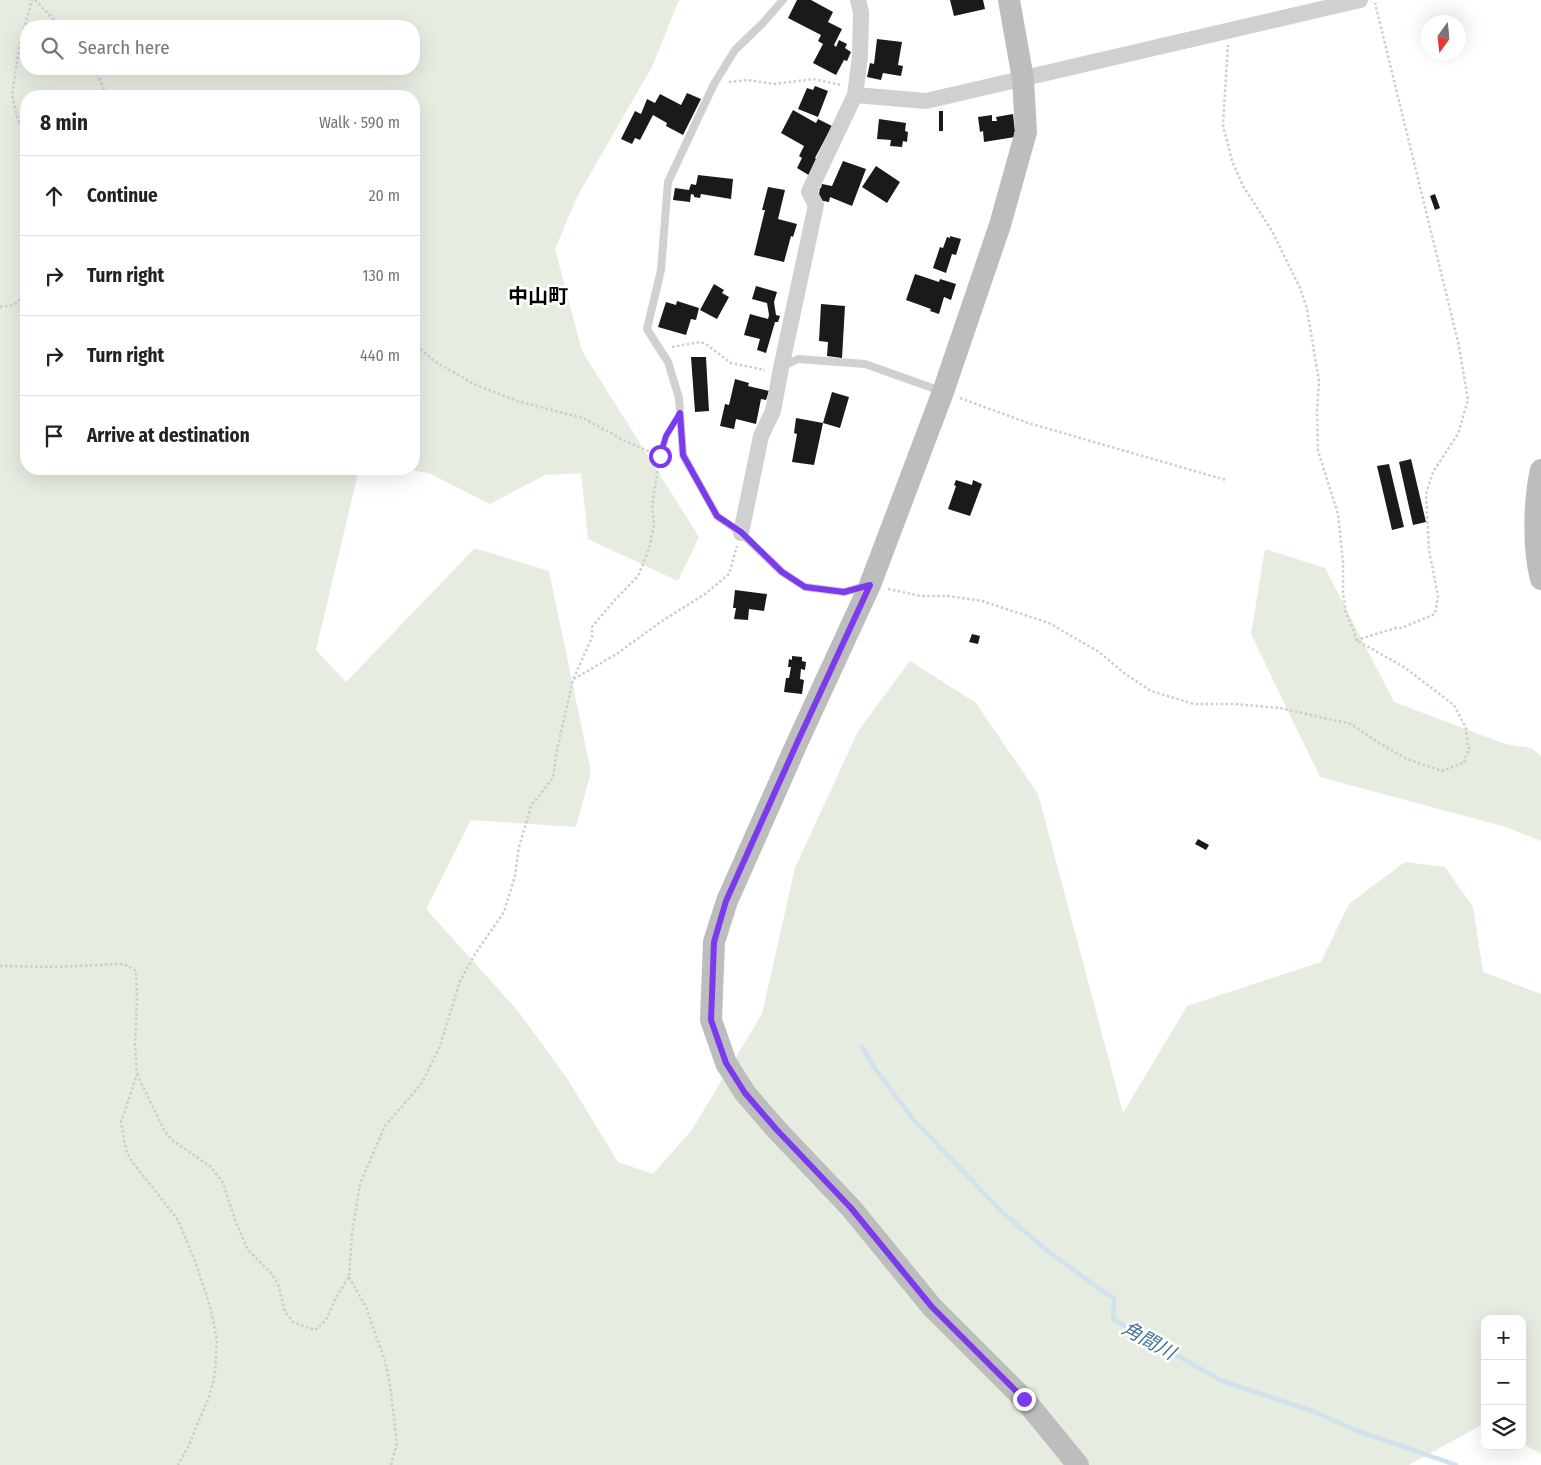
<!DOCTYPE html>
<meta charset="utf-8">
<style>
body{margin:0;font-family:"Fira Sans Condensed","Noto Sans JP",sans-serif;background:#f6f6f6;color:#222}
.controls{position:absolute;right:15px;bottom:15px;display:grid;overflow:hidden;border-radius:10px;box-shadow:0 5px 20px #0002}
.controls button{width:45px;height:45px;display:grid;place-items:center;padding:0;border:0;border-bottom:1px solid #e0e0e0;background:#fff;color:#222;font:25px sans-serif}
.compass{position:absolute;left:1421px;top:15px;width:45px;height:45px;border-radius:50%;background:#fff;box-shadow:0 5px 20px #0002;rotate:195deg}
.stop{position:absolute;width:15px;height:15px;margin:-11px;border:4px solid #7c3aed;border-radius:50%;background:#fff}
.stop.end{background:#7c3aed;border-color:#fff;box-shadow:0 1px 5px #0008}
.list{margin:0;padding:0;list-style:none}
h2{display:flex;justify-content:space-between;align-items:center;height:65px;margin:0;padding:0 20px;font-size:21px}
h2 small{font-size:16px;font-weight:400;color:#767676}
.list li{display:grid;grid-template-columns:32px 1fr auto;gap:15px;align-items:center;box-sizing:border-box;height:80px;padding:0 20px;border-top:1px solid #e0e0e0}
.list b{display:block;font-size:19px;white-space:nowrap}
.list em{font-size:16px;font-style:normal;color:#767676}
.icon{flex:none;width:28px;height:28px;fill:none;stroke:currentColor;stroke-width:2;stroke-linecap:round;stroke-linejoin:round}
.map{position:relative;flex:none;width:1541px;height:1465px;overflow:hidden}
.search{position:absolute;background:#fff;box-shadow:0 5px 20px #0002;left:20px;top:20px;width:400px;height:55px;display:flex;align-items:center;gap:12px;box-sizing:border-box;padding:0 18px;border-radius:20px;color:#767676;font-size:19px}
.panel{position:absolute;background:#fff;box-shadow:0 5px 20px #0002;left:20px;top:90px;width:400px;height:385px;border-radius:20px}
.map>svg:first-child{display:block}
</style>
<div class="map">
<svg width="1541" height="1465" viewBox="0 0 1541 1465">
<rect width="100%" height="100%" fill="#fff"/>
<path fill="#e6ecdf" fill-rule="evenodd" d="M0,0H681L678,2L652,67L578,195L555,249L582,351L699,537L678,581L588,539L581,473L545,475L490,504L429,473L405,469H414V96H26V469H359L316,650L346,682L475,548L549,571L591,772L576,827L471,820L426,909L518,1011L568,1080L618,1162L653,1174L691,1131L762,1014L795,868L858,731L910,661L976,703L1038,794L1123,1113L1187,1006L1321,962L1349,904L1405,862L1445,867L1473,907L1483,972L1541,994V1454L1522,1443V1319H1485V1423L1409,1465H0ZM26,26H414V69H26Z
M1265,549L1325,568L1394,702L1505,744L1531,748L1541,756V841L1506,827L1320,777L1251,634Z"/>
<g fill="none" stroke-linecap="round" stroke-linejoin="round">
<path stroke="#cfe2ee" stroke-width="4.5" d="M862,1047L876,1070L913,1119L1002,1212L1045,1249L1104,1292L1114,1298L1113,1319L1222,1381L1315,1412L1355,1430L1456,1465"/>
</g>
<path fill="#1a1a1a" d="M797,0H811L833,12L828,22L842,29L834,45L836,47L839,40L847,44L845,48L851,52L847,61L844,60L836,75L813,63L823,44L818,41L821,35L788,18Z
M950,0H983L985,9L954,16Z
M877,39L902,42L898,65L903,66L901,76L883,73L881,80L867,77L870,63L874,64Z
M815,86L828,91L818,117L798,109L807,88L813,90Z
M687,93L701,99L683,135L666,126L667,123L653,115L640,140L635,138L632,144L621,139L635,111L641,114L647,99L655,103L660,94L681,105Z
M793,110L816,123L818,119L832,126L815,158L820,162L812,177L797,168L802,158L799,156L804,146L781,133Z
M939,111H943V131H939Z
M1013,114L1015,132H1014L1015,137L984,142L983,131L980,132L978,117L992,115V121H997L996,117Z
M879,119L906,123L905,131L908,132L907,142L903,141L902,147L890,146L891,140L877,139Z
M843,161L866,169L852,206L830,197L829,202L818,200L820,188H821L822,184L832,186Z
M876,166L900,182L887,203L862,187Z
M698,175L733,179L731,199L701,194L700,198L694,197V195L691,194L690,202L673,200L675,188L689,190L691,184L696,185Z
M768,187L785,190L778,219L797,224L793,237L791,236L784,262L754,255L765,210H762Z
M1435,194L1440,208L1435,210L1430,196Z
M950,236L961,239L956,255L952,254L946,273L933,268L940,247L943,248L947,237L950,238Z
M915,274L939,282L940,279L956,284L951,300L944,297L939,314L930,311L931,309L906,300Z
M714,284L724,290L722,293L729,297L717,319L700,310Z
M756,286L777,292L774,302L776,315L780,316L778,322H775L766,353L757,350L760,339L744,335L750,314L768,319L769,315L767,303L752,299Z
M677,301L699,308L696,320L691,319L686,335L658,327L666,302L676,305Z
M821,304L845,306L842,358L827,356L828,342L819,341Z
M691,357H706L709,411L695,412Z
M735,379L749,383L748,386L769,391L766,400L761,399L756,424L736,419L734,429L720,426L725,404L729,405Z
M832,392L849,397L840,428L823,423L814,465L792,462L797,434L794,433L796,418L823,423Z
M1411,459L1426,522L1413,525L1399,462Z
M1389,464L1404,527L1392,530L1377,466Z
M956,480L972,485L973,480L982,484L970,516L948,509L956,486L954,485Z
M735,590L767,594L764,611L749,609L748,620L734,619L736,608H733Z
M972,634L980,636L978,644L969,642Z
M792,656L802,657V661L806,662L805,670L801,669L800,679L804,680L802,694L784,692L786,678H789L791,667H788L789,659L792,660Z
M1198,839L1209,845L1206,850L1195,844Z"/>
<g fill="none" stroke-linecap="round" stroke-linejoin="round">
<path stroke="#cdcdcd" stroke-width="2.5" stroke-dasharray="2.5 2.5" stroke-linecap="butt" d="M35,0L60,26
M95,69L107,96
M729,82L747,80L775,84L813,79L842,85
M26,136L18,120L12,96L19,47L32,0
M0,307L14,305L26,294
M672,347L700,342L706,344L731,363L765,370
M960,398L1028,423L1226,480
M660,456L666,436L670,430
M888,589L921,596H948L982,601L1049,623L1099,652L1124,673L1151,691L1194,704H1235L1280,708L1351,724L1379,743L1407,759L1442,771L1465,762L1464,760L1470,749L1468,747L1466,728L1454,705L1404,667L1356,640L1354,631L1346,613L1343,593V562L1338,514L1318,451L1317,410L1319,381L1307,309L1300,288L1272,231L1243,186L1232,161L1223,125L1228,45
M1356,640L1396,628H1401L1435,614L1438,596L1429,550L1426,494L1433,472L1458,434L1468,400L1459,346L1375,3
M574,679L618,653L662,621L705,594L729,574L737,546
M0,966L51,967L124,964L136,971L137,998L135,1044L137,1074L121,1122L126,1150L131,1160L178,1220L195,1261L211,1309L217,1341L215,1374L209,1397L188,1447L178,1465
M137,1074L164,1130L172,1140L211,1167L223,1183L236,1223L248,1250L272,1274L278,1284L285,1312L293,1322L315,1330L326,1320L336,1297L349,1277L352,1234L360,1184L385,1126L422,1083L440,1046L460,981L475,954L504,912L515,876L519,847L531,806L553,778L557,750L573,680L592,637V627L613,602L638,576L649,549L654,525L652,505L660,456L627,442L583,418L517,401L474,384L434,361L414,343
M349,1277L366,1307L385,1361L390,1385L397,1443L391,1465"/>
<path stroke="#d0d0d0" stroke-width="8" d="M783,0L763,23L735,50L714,84L668,182L661,270L647,329L668,362L679,398L683,455L717,516L741,533L782,572L805,587L844,592L865,586
M782,367L798,359L865,364L941,391"/>
<path stroke="#d0d0d0" stroke-width="16" d="M855,95L926,101L1360,0
M741,533L761,436L773,411L781,368L816,205L809,192L855,95L860,56L861,12L858,0"/>
<path stroke="#bdbdbd" stroke-width="22" d="M1009,0L1023,79L1026,132L1000,225L943,392L870,585L797,743L727,901L714,942L711,1020L726,1063L745,1093L776,1129L851,1208L932,1307L1024,1399L1078,1465
M1541,470C1534,501 1533,549 1541,579"/>
</g>
<g fill="none" stroke-linecap="round" stroke-linejoin="round">
<path stroke="#7c3aed" stroke-width="6" d="M660,456L666,436L680,413L683,455L717,516L741,532L782,572L805,587L844,592L870,585L797,743L726,901L714,942L711,1020L726,1063L745,1093L776,1129L851,1208L932,1307L1024,1399"/>
</g>
<g text-anchor="middle" stroke-width="5" stroke-linejoin="round" paint-order="stroke">
<g font-size="19" font-style="italic" fill="#3f7597" stroke="#fff">
<text transform="translate(1149 1340) rotate(29)" y="7">角間川</text>
</g>
<g font-size="20" font-weight="bold" fill="#000" stroke="#fff">
<text x="538" y="303">中山町</text>
</g>
</g>
</svg>
<div class="controls">
<button>+</button>
<button>−</button>
<button><svg class="icon" aria-label="layers" viewBox="0 0 24 24"><path d="M12 4l9 5-9 5-9-5zM3 14l9 5 9-5"/></svg></button>
</div>
<svg class="compass" viewBox="-18 -18 36 36"><path d="M0-13l5 13h-10z" fill="#e53935"/><path d="M0 13l5-13h-10z" fill="#767676"/></svg>
<div class="stop" style="left:660px;top:456px"></div>
<div class="stop end" style="left:1024px;top:1399px"></div>
<div class="search"><svg class="icon" aria-label="search" viewBox="0 0 24 24"><circle cx="10" cy="10" r="6"/><path d="M15 15l6 6"/></svg>Search here</div>
<section class="panel">
<h2>8 min<small>Walk · 590 m</small></h2>
<ul class="list">
<li><svg class="icon" aria-label="ahead" viewBox="0 0 24 24"><path d="M12 20V5M6 11l6-6 6 6"/></svg><div><b>Continue</b></div><em>20 m</em></li>
<li><svg class="icon" aria-label="right" viewBox="0 0 24 24"><path d="M7 20v-9h11M14 6l5 5-5 5"/></svg><div><b>Turn right</b></div><em>130 m</em></li>
<li><svg class="icon" aria-label="right" viewBox="0 0 24 24"><path d="M7 20v-9h11M14 6l5 5-5 5"/></svg><div><b>Turn right</b></div><em>440 m</em></li>
<li><svg class="icon" aria-label="arrive" viewBox="0 0 24 24"><path d="M6 21V4h12l-3 4 3 4H6"/></svg><div><b>Arrive at destination</b></div></li>
</ul>
</section>
</div>
